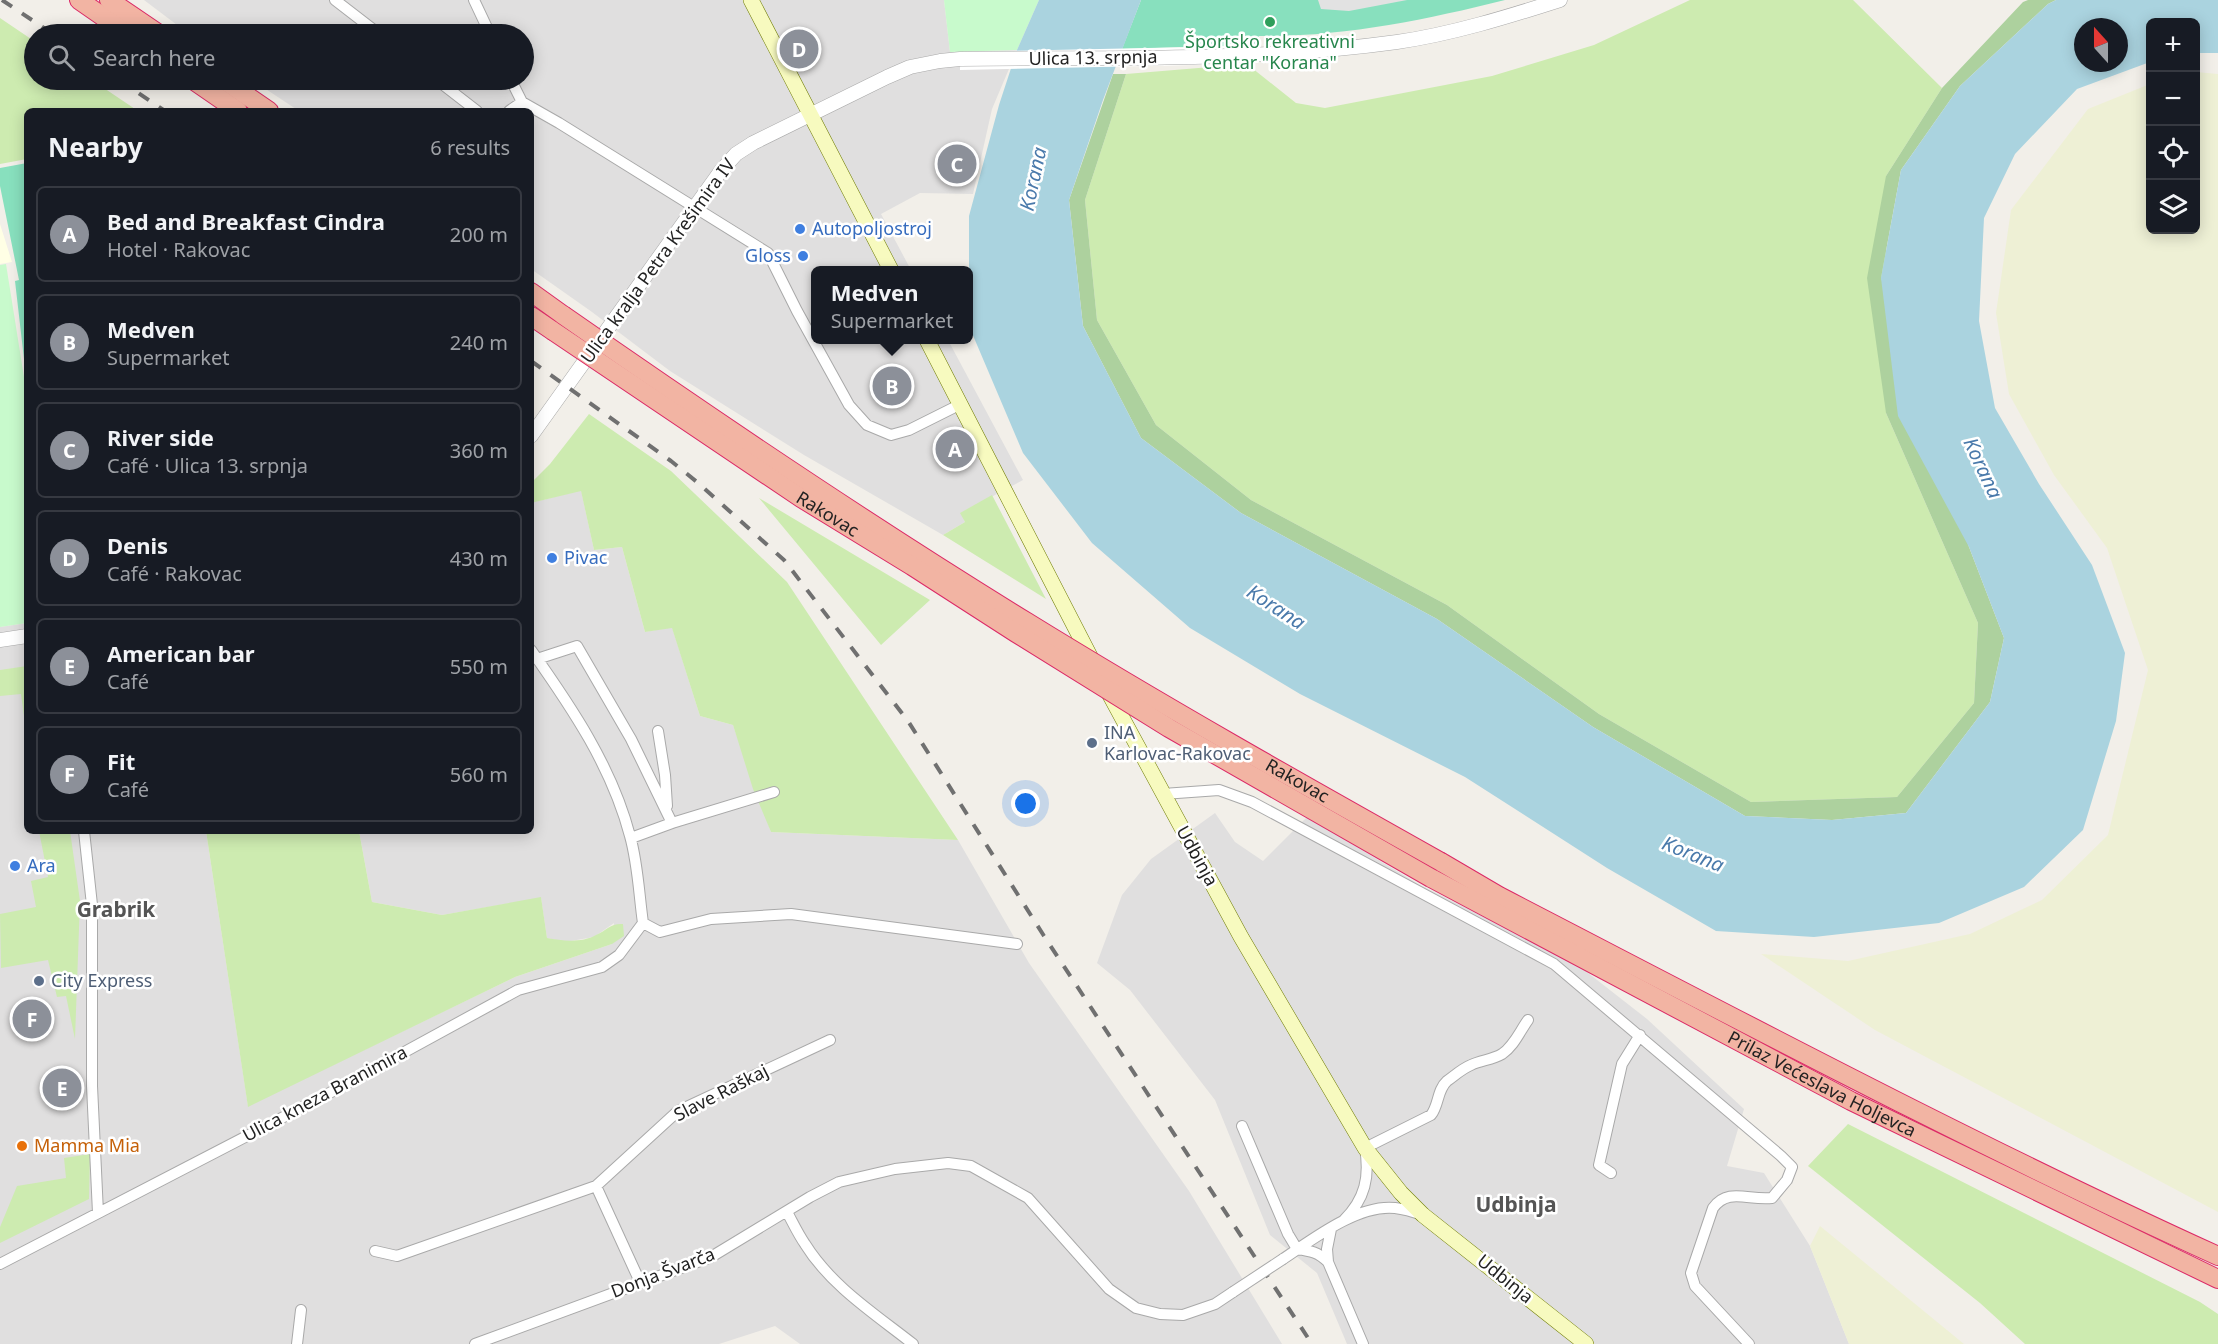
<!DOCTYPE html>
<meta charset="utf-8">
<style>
body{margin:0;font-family:"Noto Sans",sans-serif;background:#242831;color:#f1f3f6}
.controls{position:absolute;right:18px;top:18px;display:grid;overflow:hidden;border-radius:9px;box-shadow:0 3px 15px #0003}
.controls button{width:54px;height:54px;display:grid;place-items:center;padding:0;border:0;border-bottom:2px solid #363941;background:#171b24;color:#f1f3f6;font:30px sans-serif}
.compass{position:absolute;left:2074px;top:18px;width:54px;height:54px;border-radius:50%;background:#171b24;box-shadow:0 3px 15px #0003;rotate:339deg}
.you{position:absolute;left:1026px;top:804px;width:21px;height:21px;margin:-15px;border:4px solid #fff;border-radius:50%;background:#1a73e8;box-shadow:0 0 0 9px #1a73e833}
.badge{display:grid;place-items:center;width:39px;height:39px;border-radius:50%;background:#8c9099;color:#fff;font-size:20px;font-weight:700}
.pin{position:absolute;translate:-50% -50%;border:3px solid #fff;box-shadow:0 2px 6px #0006}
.popup{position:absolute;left:811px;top:266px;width:162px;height:78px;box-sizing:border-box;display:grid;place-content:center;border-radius:9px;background:#171b24;filter:drop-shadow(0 2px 4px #0005);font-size:20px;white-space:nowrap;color:#9ea1a6}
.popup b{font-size:22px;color:#f1f3f6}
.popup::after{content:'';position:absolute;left:50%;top:100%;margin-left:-12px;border:12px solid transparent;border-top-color:#171b24}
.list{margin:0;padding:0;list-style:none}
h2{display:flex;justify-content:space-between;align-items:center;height:78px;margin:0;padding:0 24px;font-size:26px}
h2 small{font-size:20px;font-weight:400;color:#9ea1a6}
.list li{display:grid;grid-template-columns:39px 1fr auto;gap:18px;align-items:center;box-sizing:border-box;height:96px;margin:0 12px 12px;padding:0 12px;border:2px solid #363941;border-radius:9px}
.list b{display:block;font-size:22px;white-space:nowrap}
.list p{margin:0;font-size:20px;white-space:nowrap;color:#9ea1a6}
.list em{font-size:20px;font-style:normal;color:#9ea1a6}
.icon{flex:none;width:33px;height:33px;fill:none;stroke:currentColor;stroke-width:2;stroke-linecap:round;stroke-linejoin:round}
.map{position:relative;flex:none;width:2218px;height:1344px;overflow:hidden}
.search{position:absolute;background:#171b24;box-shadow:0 3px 15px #0003;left:24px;top:24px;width:510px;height:66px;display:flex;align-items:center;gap:15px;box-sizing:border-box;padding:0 21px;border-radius:33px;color:#9ea1a6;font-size:22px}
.panel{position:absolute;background:#171b24;box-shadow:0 3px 15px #0003;left:24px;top:108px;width:510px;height:726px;border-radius:9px}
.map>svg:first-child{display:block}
</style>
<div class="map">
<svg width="2218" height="1344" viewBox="0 0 2218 1344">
<rect width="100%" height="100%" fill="#f2efe9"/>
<path fill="#e0dfdf" d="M144,0H944L950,52L1017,50L992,109L973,194L920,193L881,214L911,270H816V340H948L1023,480L961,513L965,522L943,535L804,455L670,371L592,312L531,269V111H299L252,80H524V34H189Z
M581,490L594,550L622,547L645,632L672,627L700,716L733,725L771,832L958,840L1029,963L1189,1191L1282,1344H800L775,1326L719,1344H0V627L27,623V831H206L248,1106L515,977L612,944L614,923L594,937L565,942L547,938L541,898L442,915L372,902L359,831H531V503Z
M1215,813L1235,842L1263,861L1307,817L1420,885L1574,962L1647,1019L1744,1109L1727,1166L1764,1173L1810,1246L1849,1344H1347L1317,1273L1270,1235L1215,1100L1130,990L1097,963L1122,895L1151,859Z"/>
<path fill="#ffffe5" d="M0,224L12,262L0,264Z"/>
<path fill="#eef0d5" d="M2196,72L2218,74V1212L1875,1030L1761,954L1848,961L1970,934L2042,900L2108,835L2148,670L2107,548L2054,475L2009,394L1996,313L2011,210L2088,109L2150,84V230H2196Z
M1820,1226L1964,1344H1849L1810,1246Z"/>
<path fill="#cdebb0" d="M1690,0H1853L1942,88L1886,176V413L1978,623L1974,703L1897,797L1751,802L1599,714L1447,605L1251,500L1156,425L1097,320L1085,200L1126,74L1247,64L1296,103L1325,108L1492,76L1594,45Z
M0,18L34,41V80H92L138,111H27V159L0,164Z
M589,414L671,471L787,582L958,840L771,832L753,789L733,725L700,716L672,628L645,632L622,547L594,550L581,491L531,503V483L550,464Z
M992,495L1046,599L943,535L965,522L960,513Z
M759,498L930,600L881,645Z
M27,666V731H26L21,694L0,696V670Z
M39,831H70L80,901L75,1039L66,996L57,997L48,960L1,968L0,914L36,907L31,881L48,877Z
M206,831H359L372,902L442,915L541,897L547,938C563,941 582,943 596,935C607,930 611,923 623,924L624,936L612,944L515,977L248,1107Z
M1848,1124L2200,1302L2218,1314V1344H2025L1980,1303L1808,1166Z
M90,1154L89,1199L0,1243V1227L17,1186L66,1178L64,1158Z"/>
<path fill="#add19e" d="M2028,0H2056L2048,4L1960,86L1901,170L1881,278L1969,547L2004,638L1990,702L1906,813L1832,820L1745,816L1593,727L1437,619L1241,513L1141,438L1083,326L1069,200L1113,74H1126L1085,200L1097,320L1156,425L1251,500L1447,605L1599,714L1751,802L1897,797L1974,703L1978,623L1886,413L1867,278L1886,176L1942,88L2023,2Z"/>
<path fill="#c8facc" d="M944,0H1039L1017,50L950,52Z
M6,264L27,396V623L0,627V265Z"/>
<path fill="#88e0be" d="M1141,0H1505C1425,20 1343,37 1259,36L1254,45L1122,49Z
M27,163V385L15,281L19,280L0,186V168Z"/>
<path fill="#e2e2e2" d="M1318,0H1407L1349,11L1321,9Z"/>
<path fill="#aad3df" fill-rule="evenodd" d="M1039,0H1141L1103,100L1069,200L1083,326L1141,438L1241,513L1437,619L1593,727L1745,816L1832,820L1906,813L1990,702L2004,638L1969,547L1898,416L1881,278L1901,170L1960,86L2048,4L2056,0H2218V53H2196V22H2150V62L2077,89L2015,154L1984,218L1979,321L1995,408L2039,484L2092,565L2125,653L2116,721L2083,830L2024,887L1939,923L1814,937L1716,931L1607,868L1465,777L1300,694L1190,628L1092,543L1023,453L969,326V216L999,105L1017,50ZM2083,27H2119V63H2083Z"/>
<path fill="#fff" d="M1243,46L1244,64L960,70V52Z"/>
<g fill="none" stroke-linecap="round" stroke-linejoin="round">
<defs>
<path id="minor" d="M335,0L379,34
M474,0L490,34
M437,80L477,111
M511,80L522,102L559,123L768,253L797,311L849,405L867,425L891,435L909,430L961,404
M509,111L522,102
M531,650C572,708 612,767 630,836C638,864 639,895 643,923
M531,658L537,659L577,646L631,739L672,823L631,838
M658,731L665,775L667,806
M1163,794L1219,790L1252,802L1554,964L1781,1156L1792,1167L1787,1180L1772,1198C1749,1201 1728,1187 1713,1208L1691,1273L1695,1286L1749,1344
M672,823L774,792
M84,831L92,905V1086L98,1213
M643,923L660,932L711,919L791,914L1017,944
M1242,1126L1288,1234L1297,1249C1311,1251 1318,1252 1328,1262
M1611,1173L1599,1165L1622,1064L1640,1035
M596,1186L640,1282
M787,1212C793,1223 798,1234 805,1244C831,1286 875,1314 913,1344
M1344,1220C1365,1199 1370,1177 1365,1148L1431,1115C1439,1105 1437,1090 1447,1081C1454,1076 1463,1068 1471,1065C1481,1060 1492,1060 1502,1054C1514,1046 1520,1031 1528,1020
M1331,1229L1327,1249L1328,1262L1363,1344
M375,1251L397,1256L596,1186L678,1111L830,1040
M1283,1259C1313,1239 1358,1204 1395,1208C1404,1209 1414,1212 1422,1215
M0,1264L324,1096L518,990L602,967L619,955L643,923
M297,1344L301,1310
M475,1344L711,1257L810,1197L839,1182L895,1169L948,1163L971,1166L1028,1198L1109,1289L1136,1308L1160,1314L1183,1315L1215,1304L1233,1292"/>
<path id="tertiary" d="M531,436L720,172L736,154L753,143L887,77L910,67L940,61L960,59C1105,57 1252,62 1397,42C1452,34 1507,17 1560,0
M0,640L27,636"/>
<path id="secondary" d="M751,0L891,270
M927,340L1094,664
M1106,688L1241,937L1365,1148L1401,1193L1423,1215L1586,1344"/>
<g id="trunk">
<path d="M79,0L128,34"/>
<path d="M109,0L159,34"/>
<path d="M193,80L238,111"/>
<path d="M224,80L269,111"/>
<path d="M531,292L563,315"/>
<path d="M531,316L553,331"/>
<path d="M1441,862L1499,896C1737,1019 1974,1145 2218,1256"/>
<path id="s1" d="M1431,878L1851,1101L2218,1279"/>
</g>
</defs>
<use href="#minor" stroke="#a9a9a9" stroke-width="12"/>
<use href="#tertiary" stroke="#a9a9a9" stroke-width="15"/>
<use href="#secondary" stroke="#707d05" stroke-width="16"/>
<use href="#trunk" stroke="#dc2a67" stroke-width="20"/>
<use href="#minor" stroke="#fff" stroke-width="10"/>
<use href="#tertiary" stroke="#fff" stroke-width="14"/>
<use href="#secondary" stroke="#f7fabf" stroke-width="15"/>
<use href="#trunk" stroke="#f2b4a3" stroke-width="18"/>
<path stroke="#707070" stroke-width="4" stroke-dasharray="12 12" stroke-linecap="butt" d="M2,0L53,34
M119,80L165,111
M531,361L671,461L697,482L784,560L908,721L1044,936L1312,1344"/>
<defs>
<path id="minor-bridge" d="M1233,1292L1283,1259"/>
<g id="trunk-bridge">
<path id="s2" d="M563,315C715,421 869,525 1027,622C1163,706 1302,784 1441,862"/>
<path id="s3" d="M553,331L801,498L912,566L1016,633L1169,728L1431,878"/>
</g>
</defs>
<use href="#minor-bridge" stroke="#a9a9a9" stroke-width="12" stroke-linecap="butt"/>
<use href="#trunk-bridge" stroke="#dc2a67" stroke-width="20" stroke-linecap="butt"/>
<use href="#minor-bridge" stroke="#fff" stroke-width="10"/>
<use href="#trunk-bridge" stroke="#f2b4a3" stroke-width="18"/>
</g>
<circle fill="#2e9e5b" stroke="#fff" stroke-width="2" cx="1270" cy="22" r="6"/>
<g fill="#3f7fe0" stroke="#fff" stroke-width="2">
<circle cx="800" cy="229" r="6"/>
<circle cx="803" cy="256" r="6"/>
<circle cx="552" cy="558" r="6"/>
<circle cx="15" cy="866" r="6"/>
</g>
<g fill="#5c6f8a" stroke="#fff" stroke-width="2">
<circle cx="1092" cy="743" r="6"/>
<circle cx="39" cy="981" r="6"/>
</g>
<circle fill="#e8710a" stroke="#fff" stroke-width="2" cx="22" cy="1146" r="6"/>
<g text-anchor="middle" stroke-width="5" stroke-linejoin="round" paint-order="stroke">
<g font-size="18" fill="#27864d" stroke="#fff">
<text x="1270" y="48">Športsko rekreativni<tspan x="1270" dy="21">centar "Korana"</tspan></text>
</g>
<g font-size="18" fill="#222" stroke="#fff">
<text transform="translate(1093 58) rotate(-1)" y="6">Ulica 13. srpnja</text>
<text transform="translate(658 261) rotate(-54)" y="6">Ulica kralja Petra Krešimira IV</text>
<text dy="6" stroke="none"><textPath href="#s3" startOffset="330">Rakovac</textPath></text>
<text dy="6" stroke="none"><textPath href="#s2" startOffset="870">Rakovac</textPath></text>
<text transform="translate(1197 856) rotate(61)" y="6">Udbinja</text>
<text dy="6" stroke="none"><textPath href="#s1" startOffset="442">Prilaz Većeslava Holjevca</textPath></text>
<text transform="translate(721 1093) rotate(-27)" y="6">Slave Raškaj</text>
<text transform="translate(325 1094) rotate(-28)" y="6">Ulica kneza Branimira</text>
<text transform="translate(663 1273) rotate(-21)" y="6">Donja Švarča</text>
<text transform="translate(1505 1279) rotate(39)" y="6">Udbinja</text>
</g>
<g font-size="18" fill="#366cbe" stroke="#fff" text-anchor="start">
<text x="812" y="235">Autopoljostroj</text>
<text x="791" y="262" text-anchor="end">Gloss</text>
<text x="564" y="564">Pivac</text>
<text x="27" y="872">Ara</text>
</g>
<g font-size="18" fill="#4e5e75" stroke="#fff" text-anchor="start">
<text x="1104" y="739">INA<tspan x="1104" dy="21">Karlovac-Rakovac</tspan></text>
<text x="51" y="987">City Express</text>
</g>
<g font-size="18" fill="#c56008" stroke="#fff" text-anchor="start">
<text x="34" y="1152">Mamma Mia</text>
</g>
<g font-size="20" font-style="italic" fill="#4a7aab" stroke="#fff">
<text transform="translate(1033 179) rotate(-78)" y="7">Korana</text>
<text transform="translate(1983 468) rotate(65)" y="7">Korana</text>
<text transform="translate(1276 607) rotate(33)" y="7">Korana</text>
<text transform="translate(1693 854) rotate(22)" y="7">Korana</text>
</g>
<g font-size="21" font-weight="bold" fill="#555" stroke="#fff">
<text x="116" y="917">Grabrik</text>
<text x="1516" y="1212">Udbinja</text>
</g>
</g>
</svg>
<div class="controls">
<button>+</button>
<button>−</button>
<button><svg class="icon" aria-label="locate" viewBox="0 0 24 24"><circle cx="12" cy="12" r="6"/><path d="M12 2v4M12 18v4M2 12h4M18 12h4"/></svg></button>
<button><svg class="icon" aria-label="layers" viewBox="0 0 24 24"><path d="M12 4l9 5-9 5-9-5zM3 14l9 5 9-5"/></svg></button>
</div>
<svg class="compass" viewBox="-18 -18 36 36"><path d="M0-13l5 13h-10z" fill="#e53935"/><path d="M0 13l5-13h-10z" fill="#9ea1a6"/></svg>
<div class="you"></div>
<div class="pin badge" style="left:955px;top:449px">A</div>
<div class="pin badge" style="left:892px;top:386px">B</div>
<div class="popup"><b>Medven</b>Supermarket</div>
<div class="pin badge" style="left:957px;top:164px">C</div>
<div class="pin badge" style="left:799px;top:49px">D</div>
<div class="pin badge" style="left:62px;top:1088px">E</div>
<div class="pin badge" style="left:32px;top:1019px">F</div>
<div class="search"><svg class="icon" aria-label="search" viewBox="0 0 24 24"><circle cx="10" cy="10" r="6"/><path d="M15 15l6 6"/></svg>Search here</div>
<section class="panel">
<h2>Nearby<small>6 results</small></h2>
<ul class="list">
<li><span class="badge">A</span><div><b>Bed and Breakfast Cindra</b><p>Hotel · Rakovac</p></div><em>200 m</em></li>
<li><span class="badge">B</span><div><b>Medven</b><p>Supermarket</p></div><em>240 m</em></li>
<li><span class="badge">C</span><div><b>River side</b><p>Café · Ulica 13. srpnja</p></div><em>360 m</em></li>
<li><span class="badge">D</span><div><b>Denis</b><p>Café · Rakovac</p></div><em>430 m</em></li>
<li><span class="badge">E</span><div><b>American bar</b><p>Café</p></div><em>550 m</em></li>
<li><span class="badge">F</span><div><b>Fit</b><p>Café</p></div><em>560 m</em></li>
</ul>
</section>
</div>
